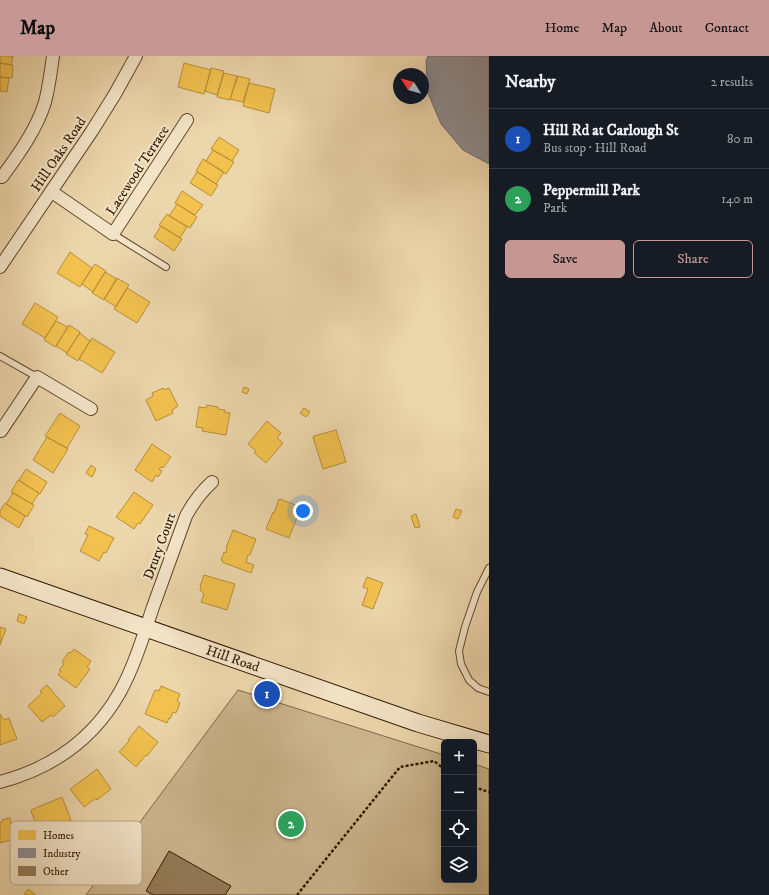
<!DOCTYPE html>
<meta charset="utf-8">
<style>
body{margin:0;font-family:"IM FELL DW Pica",serif;background:#20242c;color:#f1f3f6}
.controls{position:absolute;right:12px;bottom:12px;display:grid;overflow:hidden;border-radius:6px;box-shadow:0 4px 16px #0002}
.controls button{width:36px;height:36px;display:grid;place-items:center;padding:0;border:0;border-bottom:1px solid #363941;background:#171b24;color:#f1f3f6;font:20px sans-serif}
.compass{position:absolute;left:393px;top:12px;width:36px;height:36px;border-radius:50%;background:#171b24;box-shadow:0 4px 16px #0002;rotate:307deg}
.you{position:absolute;left:303px;top:455px;width:14px;height:14px;margin:-10px;border:3px solid #fff;border-radius:50%;background:#1a73e8;box-shadow:0 0 0 6px #1a73e833}
.badge{display:grid;place-items:center;width:26px;height:26px;border-radius:50%;background:#c59692;color:#fff;font-size:13px;font-weight:700}
.pin{position:absolute;translate:-50% -50%;border:2px solid #fff;box-shadow:0 1px 4px #0006}
.list{margin:0;padding:0;list-style:none}
h2{display:flex;justify-content:space-between;align-items:center;height:52px;margin:0;padding:0 16px;font-size:17px}
h2 small{font-size:13px;font-weight:400;color:#9ea1a6}
.list li{display:grid;grid-template-columns:26px 1fr auto;gap:12px;align-items:center;box-sizing:border-box;height:60px;padding:0 16px;border-top:1px solid #363941}
.list b{display:block;font-size:15px;white-space:nowrap}
.list p{margin:0;font-size:13px;white-space:nowrap;color:#9ea1a6}
.list em{font-size:13px;font-style:normal;color:#9ea1a6}
.actions{display:flex;gap:8px;padding:12px 16px}
.actions a{flex:1;padding:9px 0;border:1px solid #c59692;border-radius:6px;text-align:center;font-size:14px;color:#c59692}
.actions .main{background:#c59692;color:#111}
.icon{flex:none;width:22px;height:22px;fill:none;stroke:currentColor;stroke-width:2;stroke-linecap:round;stroke-linejoin:round}
.map{position:relative;flex:none;width:489px;height:839px;overflow:hidden}
header{display:flex;align-items:center;gap:24px;box-sizing:border-box;height:56px;padding:0 20px;background:#c59692;color:#111}
header strong{font-size:19px}
nav{display:flex;gap:22px;margin-inline-start:auto;font-size:14px}
main{display:flex}
aside{flex:1;background:#171b24}
.map>svg:first-child{display:block}
</style>
<header>
<strong>Map</strong>
<nav><a>Home</a><a>Map</a><a>About</a><a>Contact</a></nav>
</header>
<main>
<div class="map">
<svg width="489" height="839" viewBox="0 0 489 839">
<rect width="100%" height="100%" fill="#ecd6ab"/>
<filter id="stains"><feTurbulence type="fractalNoise" baseFrequency=".005" numOctaves="4"/><feColorMatrix values="0 0 0 0 .2 0 0 0 0 .09 0 0 0 0 .02 0 0 0 .5 -.17"/></filter>
<radialGradient id="worn" r=".72"><stop offset=".6" stop-color="#630" stop-opacity="0"/><stop offset="1" stop-color="#630" stop-opacity=".3"/></radialGradient>
<path fill="#ccb68e" stroke="#7f6747" d="M238,634L444,699V824H474V708L489,713V839H86Z"/>
<path fill="#f2c14e" stroke="#b88e37" d="M0,0H13L11,9L0,7Z
M0,7L13,9L12,13H13L12,22L0,21Z
M184,7L211,14L204,38L178,31Z
M211,12L224,15L217,39L205,35Z
M224,17L237,20L230,44L217,41Z
M238,20L250,23L243,46L230,43Z
M0,21L9,22L7,36L0,35Z
M249,27L275,33L269,57L243,50Z
M219,81L239,94L232,105L211,93Z
M213,94L234,106L226,118L206,105Z
M203,103L224,116L216,128L196,115Z
M197,116L218,129L211,140L190,127Z
M182,135L203,149L195,159L175,147Z
M177,148L197,161L190,172L169,160Z
M167,158L187,171L180,182L159,169Z
M161,170L182,183L174,195L154,181Z
M70,196L92,212L80,231L57,217Z
M95,208L106,215L93,236L82,228Z
M105,216L117,223L104,244L92,237Z
M117,222L129,229L116,251L104,243Z
M127,232L150,246L137,267L114,253Z
M35,247L58,261L45,282L22,268Z
M56,265L68,271L55,291L44,284Z
M69,269L80,276L67,297L56,290Z
M80,277L90,285L78,305L66,298Z
M92,282L115,296L102,317L79,303Z
M244,331L249,333L247,338L242,336Z
M163,332L164,334L169,332L178,350L172,354L173,357L156,365L146,344L153,340L152,337Z
M207,349L218,351V353L225,354L224,356L230,357L226,379L202,375L203,372L196,371L199,351L206,352Z
M304,352L310,356L306,361L300,357Z
M60,357L80,370L67,392L45,380Z
M267,365L281,377L277,382L283,387L266,407L254,397L256,395L248,388Z
M336,374L346,406L323,413L313,381H314V380Z
M47,381L68,393L53,417L33,404Z
M152,388L171,401L163,412L161,411L159,413L162,415L158,421L156,419L152,426L135,414Z
M91,409L96,413L92,421L86,417Z
M26,413L47,426L40,438L19,424Z
M18,424L39,437L32,448L11,436Z
M134,436L153,449L140,468L138,467L134,473L116,461Z
M13,437L34,449L27,461L6,448Z
M279,443L280,444V443L301,451L289,482L266,473L273,456L274,457Z
M5,447L25,460L19,472L0,460V455Z
M456,453L462,455L458,463L453,461Z
M416,458L420,471L415,472L411,460Z
M89,470L114,482L106,497L104,496L99,505L80,495L88,479L85,478Z
M233,474L256,483L250,499H248L246,506L254,509L251,517L222,506L223,505L221,504L224,496L226,497L227,492H226Z
M204,519L235,528L227,554L201,546L204,538L200,534L201,530H200Z
M367,521L383,527L373,553L362,549L368,533L363,531Z
M19,558L27,561L24,568L17,565Z
M0,571L6,573L0,589Z
M74,593L91,605L87,611L90,613L76,632L58,619L61,615L59,614L64,608L62,606L68,597L72,596Z
M47,629L65,650L53,661L51,659L42,666L28,650L42,637L40,635Z
M161,630L180,638L177,645L180,647L176,657L173,656L170,663L169,662L167,667L145,658L155,634L159,635Z
M0,658L4,664L9,662L17,683L0,689Z
M139,670L158,686L147,700L146,699L136,711L119,696L129,685L128,684Z
M97,713L111,733L97,744L96,742L84,751L70,733Z
M62,741L71,764L39,776L31,755V754Z
M10,762L14,783L0,787V767L2,766V764Z
M28,833L36,839H24Z"/>
<path fill="#8d8d92" stroke="#726a66" d="M428,0H489V108L463,94L441,68L428,37L426,5Z"/>
<path fill="#937b59" stroke="#321800" d="M169,795L231,830L225,839H153L146,835Z"/>
<g fill="none" stroke-linecap="round" stroke-linejoin="round">
<defs>
<path id="lane" d="M113,178L166,211
M0,300L37,321
M489,512L477,536L465,571L459,595L461,608L469,624L478,632L489,636"/>
<path id="street" d="M2,121C18,99 37,73 45,46C49,31 51,15 53,0
M52,136L113,178L187,64
M0,211L92,75L115,38L136,0
M0,374L1,375L37,321L91,353
M0,726C53,712 93,684 120,636C134,611 144,578 153,551C164,521 175,490 186,460C193,447 201,436 212,426"/>
<path id="secondary" d="M0,521L418,667L489,688"/>
</defs>
<use href="#lane" stroke="#60482b" stroke-width="8"/>
<use href="#street" stroke="#60482b" stroke-width="14"/>
<use href="#secondary" stroke="#321800" stroke-width="19"/>
<path stroke="#321800" stroke-width="2.5" stroke-dasharray="3 2" stroke-linecap="butt" d="M474,731L489,736
M297,839L400,711L434,705L444,713"/>
<use href="#lane" stroke="#f3e4c8" stroke-width="6"/>
<use href="#street" stroke="#f3e4c8" stroke-width="12"/>
<use href="#secondary" stroke="#f3e4c8" stroke-width="17"/>
</g>
<g text-anchor="middle" stroke-width="4" stroke-linejoin="round" paint-order="stroke">
<g font-size="14" fill="#321800" stroke="#f3e4c8">
<text transform="translate(58 98) rotate(-56)" y="5">Hill Oaks Road</text>
<text transform="translate(137 114) rotate(-57)" y="5">Lacewood Terrace</text>
<text transform="translate(159 490) rotate(-70)" y="5">Drury Court</text>
<text transform="translate(233 602) rotate(19)" y="5">Hill Road</text>
</g>
</g>
<rect x="10" y="765" width="132" height="64" rx="6" fill="#f3e4c8" stroke="#b9a78c" stroke-width="1"/>
<rect x="18" y="774" width="18" height="10" fill="#f2c14e"/>
<rect x="18" y="792" width="18" height="10" fill="#8d8d92"/>
<rect x="18" y="810" width="18" height="10" fill="#937b59"/>
<g font-size="11" fill="#321800">
<text x="43" y="783">Homes</text>
<text x="43" y="801">Industry</text>
<text x="43" y="819">Other</text>
</g>
<rect width="100%" height="100%" filter="url(#stains)"/>
<rect width="100%" height="100%" fill="url(#worn)"/>
</svg>
<div class="controls">
<button>+</button>
<button>−</button>
<button><svg class="icon" aria-label="locate" viewBox="0 0 24 24"><circle cx="12" cy="12" r="6"/><path d="M12 2v4M12 18v4M2 12h4M18 12h4"/></svg></button>
<button><svg class="icon" aria-label="layers" viewBox="0 0 24 24"><path d="M12 4l9 5-9 5-9-5zM3 14l9 5 9-5"/></svg></button>
</div>
<svg class="compass" viewBox="-18 -18 36 36"><path d="M0-13l5 13h-10z" fill="#e53935"/><path d="M0 13l5-13h-10z" fill="#9ea1a6"/></svg>
<div class="you"></div>
<div class="pin badge" style="left:267px;top:638px;background:#1a4fb4">1</div>
<div class="pin badge" style="left:291px;top:768px;background:#2e9e5b">2</div>
</div>
<aside>
<h2>Nearby<small>2 results</small></h2>
<ul class="list">
<li><span class="badge" style="background:#1a4fb4">1</span><div><b>Hill Rd at Carlough St</b><p>Bus stop · Hill Road</p></div><em>80 m</em></li>
<li><span class="badge" style="background:#2e9e5b">2</span><div><b>Peppermill Park</b><p>Park</p></div><em>140 m</em></li>
</ul>
<div class="actions"><a class="main">Save</a><a>Share</a></div>
</aside>
</main>
